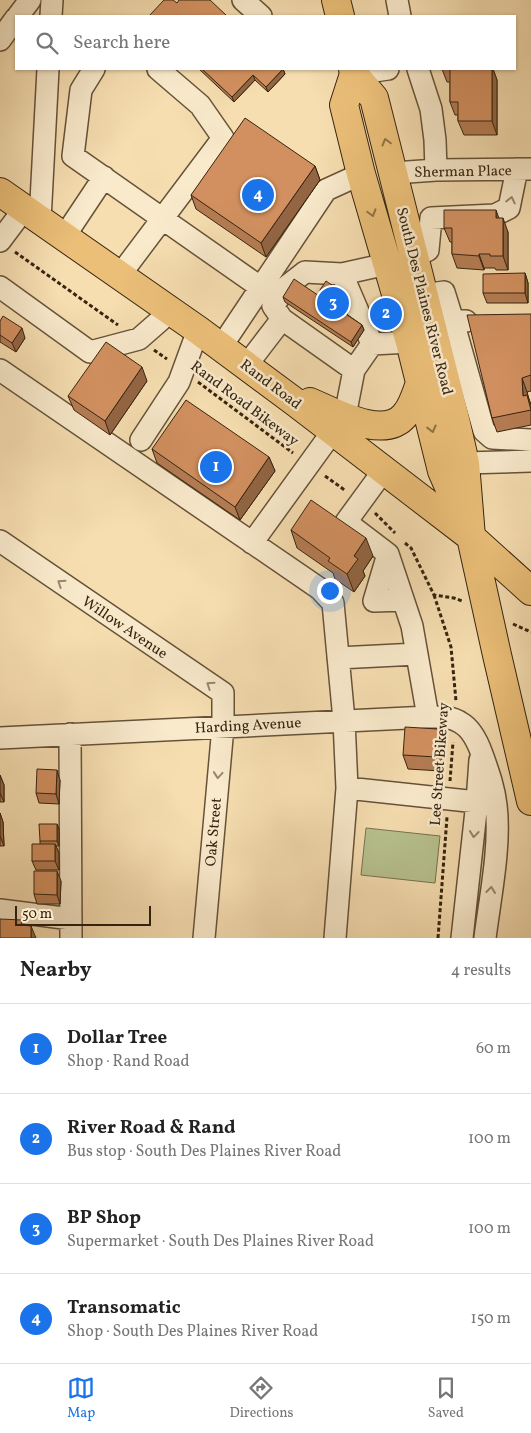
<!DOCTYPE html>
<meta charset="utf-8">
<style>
body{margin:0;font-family:Vollkorn,serif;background:#f2f2f2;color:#222}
.scale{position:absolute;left:15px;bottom:12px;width:136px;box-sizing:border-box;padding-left:5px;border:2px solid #362411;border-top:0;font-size:14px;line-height:18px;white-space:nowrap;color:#362411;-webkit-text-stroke:4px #f9eacc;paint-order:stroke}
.you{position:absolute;left:329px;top:590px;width:18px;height:18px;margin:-12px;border:4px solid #fff;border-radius:50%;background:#1a73e8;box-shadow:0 0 0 8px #1a73e833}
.badge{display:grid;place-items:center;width:32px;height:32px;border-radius:50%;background:#1a73e8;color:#fff;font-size:16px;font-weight:700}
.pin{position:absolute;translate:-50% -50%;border:2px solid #fff;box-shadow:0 1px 5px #0006}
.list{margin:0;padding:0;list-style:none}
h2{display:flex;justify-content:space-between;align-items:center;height:65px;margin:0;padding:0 20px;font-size:21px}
h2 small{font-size:16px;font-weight:400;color:#767676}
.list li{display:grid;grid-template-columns:32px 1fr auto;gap:15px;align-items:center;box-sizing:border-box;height:90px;padding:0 20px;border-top:1px solid #e0e0e0}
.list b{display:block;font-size:19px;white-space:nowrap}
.list p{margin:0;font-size:16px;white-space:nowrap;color:#767676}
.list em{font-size:16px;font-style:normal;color:#767676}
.icon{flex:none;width:28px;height:28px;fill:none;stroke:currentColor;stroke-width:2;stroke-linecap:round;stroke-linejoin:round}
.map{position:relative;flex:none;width:531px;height:938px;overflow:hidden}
.search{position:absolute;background:#fff;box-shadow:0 1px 4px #0004;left:15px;right:15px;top:15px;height:55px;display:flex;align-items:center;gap:12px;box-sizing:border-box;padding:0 18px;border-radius:0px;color:#767676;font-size:19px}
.sheet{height:425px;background:#fff}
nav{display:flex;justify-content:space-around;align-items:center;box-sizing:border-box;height:70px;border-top:1px solid #e0e0e0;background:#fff;font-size:14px;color:#767676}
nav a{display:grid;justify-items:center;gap:2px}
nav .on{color:#1a73e8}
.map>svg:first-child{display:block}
</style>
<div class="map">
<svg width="531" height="938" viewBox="0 0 531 938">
<rect width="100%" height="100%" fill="#f6deb1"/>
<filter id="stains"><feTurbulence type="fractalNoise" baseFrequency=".004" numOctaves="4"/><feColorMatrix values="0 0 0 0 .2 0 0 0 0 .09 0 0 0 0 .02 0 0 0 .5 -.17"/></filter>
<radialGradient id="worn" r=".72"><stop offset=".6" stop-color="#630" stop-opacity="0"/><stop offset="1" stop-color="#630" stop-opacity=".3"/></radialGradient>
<path fill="#b7c28f" stroke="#767350" d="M366,828L440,836L435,883L361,875Z"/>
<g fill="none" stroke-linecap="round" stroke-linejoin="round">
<defs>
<path id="minor" d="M243,0L261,16
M397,0L400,16
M18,16L30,0
M51,16L52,0
M0,40L16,18
M94,69L81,90L73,156L260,287
M418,69L431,109L435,140L436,170
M354,74L388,69
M394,173L436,170L531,169
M40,220L48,69
M64,237L104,177
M0,241L24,209
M414,257L428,250L431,218L495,215L509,208L517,169
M120,275L223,138L200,105L158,69
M0,287L90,352L139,339L171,311
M424,295L444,292L453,321H466
M282,319L273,306L287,286L305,272L342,274
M453,321L484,431L492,438L531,440
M372,344L410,342
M221,347L326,190L361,174
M246,366L282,319L354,370L372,344L342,274L387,264
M0,370L320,589L333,603L344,720L347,788L335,938
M345,416L354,370
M141,440L179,382L198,330
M465,463L531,461
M384,470L346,522L388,554L412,626L428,717
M0,541L223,693V727L204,938
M252,543L333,431
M388,554L374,601L403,600
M338,658L417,654
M70,734L71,938
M0,738L428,717C440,717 451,716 461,723C472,729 478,743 482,754C488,771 494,787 496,805C501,845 490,898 485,938
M347,788L477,802
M0,910L71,919
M462,938L477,802L480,760"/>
<path id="major" d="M336,0L340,16
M353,69L354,74L374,98L454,415L465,463L471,537L497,655L531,801
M354,74L344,105L361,174L410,342L442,471L463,519
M0,192L198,330L295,402L471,537L531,591
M310,402C334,412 384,441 405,415C413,406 416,394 420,383"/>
</defs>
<use href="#minor" stroke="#665239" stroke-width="24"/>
<use href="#major" stroke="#362411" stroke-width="30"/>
<path stroke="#362411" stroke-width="3" stroke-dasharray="4 2.5" stroke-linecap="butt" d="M15,252L118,325
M154,350L167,359
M198,382L293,453
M325,476L346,491
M375,513L395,533
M405,543L411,548L434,595L454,598L462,601
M434,595L451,647L456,701
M513,624L531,632
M450,781L453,742
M438,938L447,817"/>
<use href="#minor" stroke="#f9eacc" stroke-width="21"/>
<use href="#major" stroke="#ebbf78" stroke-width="28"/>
</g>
<path fill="#b57c53" stroke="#362411" d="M199,69H283L285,74L268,92L255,80L234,102Z
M442,69H493L497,80V135H464L458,121V115H455L450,102V82H447Z
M315,166L320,180L266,257L196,209L191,195Z
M499,218L508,232V270H496L495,268H484V270L457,268L452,254V242H450L444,228Z
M525,273L528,283V303H487L483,293Z
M320,290L341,302L338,308L362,325L364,330L353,347L285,302L283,297L323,299Z
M531,314V391L527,392L528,396L531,405V425L497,432L492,418Z
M0,321L25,338L16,352L0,342Z
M147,381L110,435L74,410L68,396Z
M152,449L269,457L275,471L240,520L157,463Z
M291,530L373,556L363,571L365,576L354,592L335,579L333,573L297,548Z
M438,729L443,743L441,771L408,769L403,755Z
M0,775L4,785V802H0Z
M60,780L59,804L39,803L36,793Z
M0,813L3,822L4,846H0Z
M57,824L59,829V846H56L59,853V870H36L32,861L40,844V841Z
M61,881L60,904H37L34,894Z"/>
<path fill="#936543" stroke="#362411" d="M283,69L285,74L268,92L266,87Z
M492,69H493L497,80V135L492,121Z
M253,75L255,80L234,102L232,97Z
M315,166L320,180L266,257L261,243Z
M496,210L501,224L496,218Z
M503,218L508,232V270L503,256Z
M479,254L484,268V270L479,256Z
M525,273L528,283V303L525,293Z
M336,288L341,302L336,311L331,297Z
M362,325L364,330L353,347L351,342Z
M22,328L25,338L16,352L12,343Z
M142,367L147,381L110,435L105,421Z
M522,378L527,392L528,396L531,405V410L523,396Z
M269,457L275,471L240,520L235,507Z
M366,538L373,556L363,571L365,576L354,592L347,574L354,556Z
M438,729L443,743L441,771L436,757Z
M57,770L60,780L59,804L56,794Z
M0,775L4,785V802L0,793Z
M0,813L3,822L4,846L0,836Z
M57,824L59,829V846L57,841Z
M55,844L59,853V870L55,861Z
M57,871L61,881L60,904L57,895Z
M31,926L36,938H31Z"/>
<path fill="#d29060" stroke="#362411" d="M164,0H173L177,3L179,0H210L227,16H149Z
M202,69H283L266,87L253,75L232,97Z
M450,69H492V121H458V102H450Z
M245,118L315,166L261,243L191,195Z
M444,210H496V218H503V256H490V254H479V256L452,254V228H444Z
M525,273V293H483V274Z
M294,279L362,325L351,342L283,297Z
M326,281L336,288L331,297L320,290Z
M531,314V375L522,378L523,396L527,395L531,410L492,418L467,315Z
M3,316L22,328L12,343L0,335V321Z
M106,342L142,367L105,421L68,396Z
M186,400L269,457L235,507L152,449Z
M311,500L366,538L354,556L358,559L347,574L328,561L330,558L291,530Z
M405,727L438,729L436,757L403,755Z
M37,769L57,770L56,794L36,793Z
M39,824H57V841H40Z
M32,844H55V861H32Z
M34,871H57V895L34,894Z
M0,919L22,920L21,925L31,926V938H0Z"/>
<defs><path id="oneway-chevron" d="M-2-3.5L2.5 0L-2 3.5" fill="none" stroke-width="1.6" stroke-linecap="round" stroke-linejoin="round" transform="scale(1.25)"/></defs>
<g stroke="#907244">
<use href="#oneway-chevron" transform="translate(386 142) rotate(-105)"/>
<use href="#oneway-chevron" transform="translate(372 213) rotate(74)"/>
<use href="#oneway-chevron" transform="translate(432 429) rotate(76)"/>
</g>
<g stroke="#98876e">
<use href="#oneway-chevron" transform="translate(511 200) rotate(-77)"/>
<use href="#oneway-chevron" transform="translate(61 583) rotate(-146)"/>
<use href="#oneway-chevron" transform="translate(210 685) rotate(-146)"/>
<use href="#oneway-chevron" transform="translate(218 775) rotate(95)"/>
<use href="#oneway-chevron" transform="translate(474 834) rotate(96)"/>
<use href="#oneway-chevron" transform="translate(491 890) rotate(-83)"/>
</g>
<g text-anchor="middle" stroke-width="5" stroke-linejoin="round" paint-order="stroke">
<g font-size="15" fill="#362411" stroke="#f9eacc">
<text transform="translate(463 171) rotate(-1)" y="5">Sherman Place</text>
<text transform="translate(425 301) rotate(76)" y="5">South Des Plaines River Road</text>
<text transform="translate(271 384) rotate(37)" y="5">Rand Road</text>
<text transform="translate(245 403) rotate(37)" y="5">Rand Road Bikeway</text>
<text transform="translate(125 627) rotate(34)" y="5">Willow Avenue</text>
<text transform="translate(248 725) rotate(-3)" y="5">Harding Avenue</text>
<text transform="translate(439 764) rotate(-86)" y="5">Lee Street Bikeway</text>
<text transform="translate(213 832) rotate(-85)" y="5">Oak Street</text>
</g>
</g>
<rect width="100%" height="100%" filter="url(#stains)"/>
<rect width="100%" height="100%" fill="url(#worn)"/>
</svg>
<div class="scale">50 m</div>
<div class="you"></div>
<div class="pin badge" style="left:216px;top:467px">1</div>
<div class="pin badge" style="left:386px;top:314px">2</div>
<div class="pin badge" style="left:333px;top:303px">3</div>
<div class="pin badge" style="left:258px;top:195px">4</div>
<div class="search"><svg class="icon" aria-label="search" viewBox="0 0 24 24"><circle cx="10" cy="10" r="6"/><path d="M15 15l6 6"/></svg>Search here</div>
</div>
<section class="sheet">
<h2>Nearby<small>4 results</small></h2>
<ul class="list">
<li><span class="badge">1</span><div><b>Dollar Tree</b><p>Shop · Rand Road</p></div><em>60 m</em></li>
<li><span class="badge">2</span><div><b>River Road &amp; Rand</b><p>Bus stop · South Des Plaines River Road</p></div><em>100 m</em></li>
<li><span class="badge">3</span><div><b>BP Shop</b><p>Supermarket · South Des Plaines River Road</p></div><em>100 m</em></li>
<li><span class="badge">4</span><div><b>Transomatic</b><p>Shop · South Des Plaines River Road</p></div><em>150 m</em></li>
</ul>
</section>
<nav>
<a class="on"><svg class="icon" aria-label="map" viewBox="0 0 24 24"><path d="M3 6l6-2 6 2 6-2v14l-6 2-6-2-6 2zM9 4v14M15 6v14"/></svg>Map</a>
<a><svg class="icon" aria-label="directions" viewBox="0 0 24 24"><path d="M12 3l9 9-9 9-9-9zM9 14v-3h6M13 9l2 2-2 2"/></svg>Directions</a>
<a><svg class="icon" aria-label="saved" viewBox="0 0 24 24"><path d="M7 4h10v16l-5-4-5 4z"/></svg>Saved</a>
</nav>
